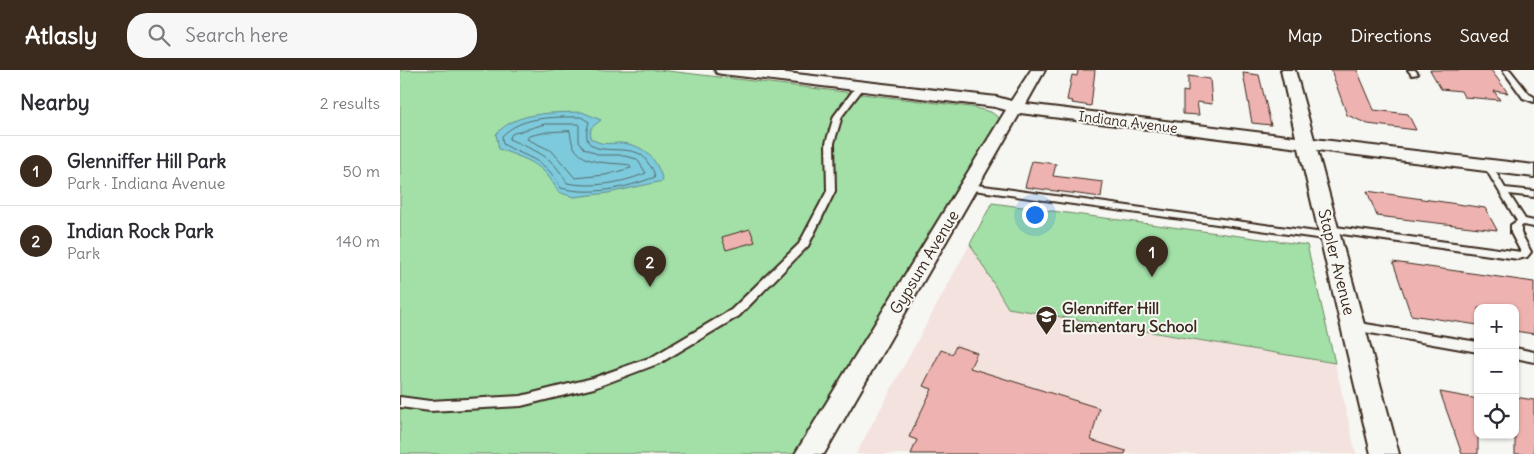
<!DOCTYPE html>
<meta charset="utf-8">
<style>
body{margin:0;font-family:Delius,sans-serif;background:#f7f7f7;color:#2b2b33}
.controls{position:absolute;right:15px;bottom:15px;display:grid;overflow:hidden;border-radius:10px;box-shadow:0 1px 4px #0004}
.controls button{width:45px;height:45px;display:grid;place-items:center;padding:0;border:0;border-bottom:1px solid #e1e1e2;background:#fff;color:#2b2b33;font:25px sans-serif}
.you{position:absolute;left:634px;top:144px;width:18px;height:18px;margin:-12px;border:4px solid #fff;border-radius:50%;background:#1a73e8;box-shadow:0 0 0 8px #1a73e833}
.badge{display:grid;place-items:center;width:32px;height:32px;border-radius:50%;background:#3b2a1e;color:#fff;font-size:16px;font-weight:700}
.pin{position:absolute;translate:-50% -41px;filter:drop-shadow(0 1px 2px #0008)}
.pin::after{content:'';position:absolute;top:26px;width:18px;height:15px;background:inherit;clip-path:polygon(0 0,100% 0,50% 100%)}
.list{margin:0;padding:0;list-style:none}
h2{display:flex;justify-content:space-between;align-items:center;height:65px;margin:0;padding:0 20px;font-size:21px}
h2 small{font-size:16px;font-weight:400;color:#7c7c81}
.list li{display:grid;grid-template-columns:32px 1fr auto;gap:15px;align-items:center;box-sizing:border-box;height:70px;padding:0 20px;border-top:1px solid #e1e1e2}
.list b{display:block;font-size:19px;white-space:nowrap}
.list p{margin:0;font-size:16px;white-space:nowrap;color:#7c7c81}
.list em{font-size:16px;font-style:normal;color:#7c7c81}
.icon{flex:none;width:28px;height:28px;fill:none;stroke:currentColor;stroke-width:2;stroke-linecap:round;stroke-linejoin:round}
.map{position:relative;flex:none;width:1134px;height:384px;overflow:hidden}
header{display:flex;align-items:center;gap:30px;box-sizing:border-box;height:70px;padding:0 25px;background:#3b2a1e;color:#fff}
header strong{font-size:24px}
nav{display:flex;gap:28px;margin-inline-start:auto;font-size:18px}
.search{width:350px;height:45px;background:#f7f7f7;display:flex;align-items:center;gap:12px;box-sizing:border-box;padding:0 18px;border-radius:20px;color:#7c7c81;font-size:19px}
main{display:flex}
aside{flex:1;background:#fff}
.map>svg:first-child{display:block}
</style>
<header>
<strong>Atlasly</strong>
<div class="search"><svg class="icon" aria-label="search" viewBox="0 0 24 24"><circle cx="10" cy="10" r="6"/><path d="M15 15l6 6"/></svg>Search here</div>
<nav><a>Map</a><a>Directions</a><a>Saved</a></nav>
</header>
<main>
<aside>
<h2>Nearby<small>2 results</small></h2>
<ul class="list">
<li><span class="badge">1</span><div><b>Glenniffer Hill Park</b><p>Park · Indiana Avenue</p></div><em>50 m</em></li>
<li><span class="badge">2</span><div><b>Indian Rock Park</b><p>Park</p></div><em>140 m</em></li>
</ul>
</aside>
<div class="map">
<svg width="1134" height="384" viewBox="0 0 1134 384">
<rect width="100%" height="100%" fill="#f6f6f2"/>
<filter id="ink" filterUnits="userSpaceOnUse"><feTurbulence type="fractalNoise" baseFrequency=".02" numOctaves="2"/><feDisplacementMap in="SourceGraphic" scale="10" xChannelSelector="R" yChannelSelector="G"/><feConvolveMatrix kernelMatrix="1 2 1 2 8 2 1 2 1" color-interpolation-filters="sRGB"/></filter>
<g filter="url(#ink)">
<path fill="#f4e2de" d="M570,174L608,238L935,293L956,384H456Z"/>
<path fill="#a2e0a7" stroke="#6e8562" d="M0,0H260L571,37L591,42L602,50L396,384H0Z
M592,133L907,175L935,293L608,238L570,174Z"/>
<path fill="#7dcadc" stroke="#638a90" d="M182,42L201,50L191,58L190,68C203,76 206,73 220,73C244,74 257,89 263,111L208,123L174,127L158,122C144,93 128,90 99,79L96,64C117,41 152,43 182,42Z"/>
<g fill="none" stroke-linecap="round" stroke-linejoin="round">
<path stroke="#556a6a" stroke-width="1" d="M161,47H181L189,52C176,92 220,73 240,84C244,86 246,90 248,93C252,98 254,101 255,107C226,118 192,126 161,118C144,87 130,90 103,74L102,66C118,50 139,48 161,47Z
M145,54H179V71L184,78L199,85H220L237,89L246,103C222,113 193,118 167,113C151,84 137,82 109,69L112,64Z
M170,61C171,66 171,72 174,77C184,96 212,92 230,95L231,98L205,105L175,108L152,81L127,69L129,66L147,62Z"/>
</g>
<path fill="#eeb3b0" stroke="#3b2a1e" d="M678,0H695L691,36L672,33L673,31L667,30L672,5L677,6Z
M931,0H957L974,40L1008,44L1016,60L968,54L947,45Z
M1030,0H1091L1108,23L1094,21L1100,30L1064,27L1061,21L1041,19Z
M843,3L859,5L871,55L852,53Z
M788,6L810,9L812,34L797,32L799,45L783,44V21L788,22Z
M632,91L656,94L653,106L703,112L701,127L625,117Z
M967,121L1085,138L1097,160L977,146Z
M350,159L355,172L326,180L322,167Z
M993,192L1134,212V264L1115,261V238H1078V255L1011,245Z
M556,276L577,283L570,298L699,338L691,370L726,381L725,384H511L517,370L509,367L532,319L523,316L541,280L552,284Z
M1040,322L1078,329V384H1062Z
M1115,327L1134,330V384H1115Z"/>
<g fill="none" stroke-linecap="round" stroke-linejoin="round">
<defs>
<path id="lane" d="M1008,0H1015L1018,4L1012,5Z
M1103,0H1110L1129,24L1134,27V32L1123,28Z
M458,14L465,16L442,46L434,73L435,121L408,176L339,246L260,293L194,318L121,336L30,341L0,337V327L30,331L121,326L193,308L252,287L331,240L399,174L427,121L426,73L434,46Z
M1088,93L1091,94L1105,118L1134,121V127L1109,124L1125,149L1134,151V157L1123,155L1121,157V163L1131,182L1127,187L1118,189L928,162L923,159L928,156L1121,182L1111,163V155L1117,151L1084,96Z
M569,114L931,164L936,167L931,170L566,119L565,117L566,115Z
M953,252L1078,272V282L953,260L949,259L947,256L949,253Z
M1115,278L1134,282V292L1115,288Z"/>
<path id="street" d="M315,0H361L597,27L611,31L631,0H645L626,34L896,67L881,0H895L914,69L1134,95V107L917,80L999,384H971L899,78L620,43L424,384H395L606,40L595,37L322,4L317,3Z"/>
</defs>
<use href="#lane" stroke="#3b2a1e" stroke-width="4"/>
<use href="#street" stroke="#3b2a1e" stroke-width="4"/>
<use href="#lane" fill="#f6f6f2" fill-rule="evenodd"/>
<use href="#street" fill="#f6f6f2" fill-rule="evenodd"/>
</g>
</g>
<defs>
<symbol id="school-pin" viewBox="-11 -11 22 30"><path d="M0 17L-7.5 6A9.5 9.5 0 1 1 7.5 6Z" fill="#3b2a1e" stroke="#f6f6f2"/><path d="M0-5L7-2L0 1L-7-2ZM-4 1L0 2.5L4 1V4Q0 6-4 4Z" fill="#fff"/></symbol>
</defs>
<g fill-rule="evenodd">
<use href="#school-pin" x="634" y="234" width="25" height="34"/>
</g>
<g text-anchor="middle" stroke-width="4" stroke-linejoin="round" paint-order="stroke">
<g font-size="14" fill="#3b2a1e" stroke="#f6f6f2">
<text transform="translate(728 52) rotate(7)" y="5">Indiana Avenue</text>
</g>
<g font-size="16" fill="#3b2a1e" stroke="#f6f6f2">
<text transform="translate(524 192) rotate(-59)" y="6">Gypsum Avenue</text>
<text transform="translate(937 192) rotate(76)" y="6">Stapler Avenue</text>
</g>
<g font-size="16" font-weight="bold" fill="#3b2a1e" stroke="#f6f6f2" text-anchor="start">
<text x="662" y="244">Glenniffer Hill<tspan x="662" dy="18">Elementary School</tspan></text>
</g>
</g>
</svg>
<div class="controls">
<button>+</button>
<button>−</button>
<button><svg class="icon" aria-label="locate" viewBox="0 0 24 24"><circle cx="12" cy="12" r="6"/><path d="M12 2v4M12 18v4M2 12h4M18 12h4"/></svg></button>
</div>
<div class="you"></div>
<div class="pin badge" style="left:752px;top:207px">1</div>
<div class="pin badge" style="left:250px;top:217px">2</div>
</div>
</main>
